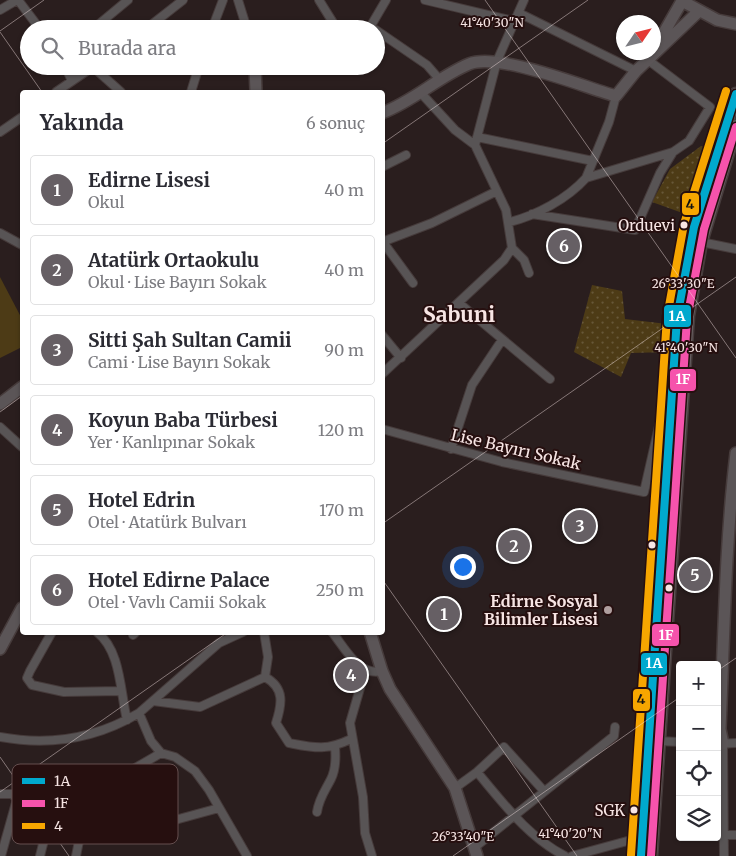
<!DOCTYPE html>
<html lang="tr">
<meta charset="utf-8">
<style>
body{margin:0;font-family:Merriweather,serif;background:#f7f7f7;color:#2b2b33}
.controls{position:absolute;right:15px;bottom:15px;display:grid;overflow:hidden;border-radius:5px;box-shadow:0 1px 4px #0004}
.controls button{width:45px;height:45px;display:grid;place-items:center;padding:0;border:0;border-bottom:1px solid #e1e1e2;background:#fff;color:#2b2b33;font:25px sans-serif}
.compass{position:absolute;left:616px;top:15px;width:45px;height:45px;border-radius:50%;background:#fff;box-shadow:0 1px 4px #0004;rotate:55deg}
.you{position:absolute;left:462px;top:566px;width:18px;height:18px;margin:-12px;border:4px solid #fff;border-radius:50%;background:#1a73e8;box-shadow:0 0 0 8px #1a73e833}
.badge{display:grid;place-items:center;width:32px;height:32px;border-radius:50%;background:#665f64;color:#fff;font-size:16px;font-weight:700}
.pin{position:absolute;translate:-50% -50%;border:2px solid #fff;box-shadow:0 1px 5px #0006}
.list{margin:0;padding:0;list-style:none}
h2{display:flex;justify-content:space-between;align-items:center;height:65px;margin:0;padding:0 20px;font-size:21px}
h2 small{font-size:16px;font-weight:400;color:#7c7c81}
.list li{display:grid;grid-template-columns:32px 1fr auto;gap:15px;align-items:center;box-sizing:border-box;height:70px;margin:0 10px 10px;padding:0 10px;border:1px solid #e1e1e2;border-radius:5px}
.list b{display:block;font-size:19px;white-space:nowrap}
.list p{margin:0;font-size:16px;white-space:nowrap;color:#7c7c81}
.list em{font-size:16px;font-style:normal;color:#7c7c81}
.icon{flex:none;width:28px;height:28px;fill:none;stroke:currentColor;stroke-width:2;stroke-linecap:round;stroke-linejoin:round}
.map{position:relative;flex:none;width:736px;height:856px;overflow:hidden}
.search{position:absolute;background:#fff;box-shadow:0 1px 4px #0004;left:20px;top:20px;width:365px;height:55px;display:flex;align-items:center;gap:12px;box-sizing:border-box;padding:0 18px;border-radius:28px;color:#7c7c81;font-size:19px}
.panel{position:absolute;background:#fff;box-shadow:0 1px 4px #0004;left:20px;top:90px;width:365px;height:545px;border-radius:5px}
.map>svg:first-child{display:block}
</style>
<div class="map">
<svg width="736" height="856" viewBox="0 0 736 856">
<defs>
<pattern id="grass-dots" width="8" height="8" patternUnits="userSpaceOnUse" patternTransform="scale(1.25)"><rect width="8" height="8" fill="#4d3b16"/><path d="M2 2h.1M6 6h.1" fill="none" stroke="#675738" stroke-width="1.8" stroke-linecap="round"/></pattern>
</defs>
<rect width="100%" height="100%" fill="#2a1e1e"/>
<path fill="url(#grass-dots)" d="M701,146L706,147L688,215L652,202L670,169Z
M592,285L622,291L625,319L667,324L668,352L631,353L621,377L574,352Z"/>
<path fill="#4d3b16" d="M0,277L22,319V347L0,358Z"/>
<g fill="none" stroke-linecap="round" stroke-linejoin="round">
<defs>
<path id="street" d="M18,0L40,29
M238,0L247,29
M319,0L337,29
M425,0L514,21
M0,10L17,0
M519,13L636,71
M93,29L128,0
M146,29L183,0
M212,29L223,0
M369,29L386,0
M376,30L427,65L440,80
M65,66L72,81
M93,67L121,92
M56,92L94,66
M191,92L199,66
M0,132L22,117
M477,137L593,161
M475,145L497,61L524,0
M382,167L406,155
M586,178L609,122L616,96
M532,214L635,230L660,173L673,152
M510,222C537,215 567,199 586,178L673,152L689,141L710,107L648,60
M0,233L22,245
M382,242L432,223L497,191
M383,242L413,283
M701,242L736,249
M512,248L524,260L529,273
M459,303L550,379
M382,335L401,358
M382,374L504,260L512,248L506,210L475,145L455,130L420,92
M0,427L22,447
M382,429L502,462L644,492L662,413
M451,449L472,385L502,340
M52,632L30,671L27,678L32,685L64,692L120,691
M97,632C121,651 120,691 127,720
M264,632L268,657L265,677
M332,632C345,648 359,677 382,671
M133,635L136,632
M365,671L350,723L363,797L365,833L372,856
M265,677C285,688 282,704 276,723L289,743C315,748 326,751 351,739
M153,701L200,707L265,677
M139,713L151,741L161,753L175,757L195,771L209,790L247,856
M0,737C49,746 97,738 139,713L219,643L243,632
M658,741L680,742
M717,744L736,743
M723,744L724,856
M477,772C504,804 528,837 565,856
M455,788L477,772L504,747L543,790
M0,794H12L17,799L1,856
M317,812C319,798 325,791 331,779C336,769 336,758 335,747
M108,832L114,784L118,778L161,753
M725,835H736
M475,847L614,736L615,727
M40,856L45,836L52,830L108,832L175,820L219,808
M76,856L81,831
M572,856L642,837"/>
<path id="secondary" d="M654,50L682,1L717,20L736,24
M255,66L256,92
M382,113C414,101 438,77 469,64C498,52 584,87 616,96L636,71L698,12
M0,404L22,387
M370,632L382,671L390,689L455,788L477,856
M0,649L22,608
M723,744L720,729C724,637 725,545 736,453"/>
<path id="primary" d="M641,856L677,318L694,227L736,94
M651,856L688,316L701,242L736,126"/>
</defs>
<use href="#street" stroke="#463b3b" stroke-width="10"/>
<use href="#secondary" stroke="#463b3b" stroke-width="14"/>
<use href="#primary" stroke="#463b3b" stroke-width="15"/>
<use href="#street" stroke="#585455" stroke-width="8"/>
<use href="#secondary" stroke="#5b5557" stroke-width="11"/>
<use href="#primary" stroke="#645d5f" stroke-width="12"/>
<defs>
<path id="bus-1" d="M641,856L677,318L694,227L736,94"/>
<path id="bus-2" d="M651,856L687,319L704,229L736,127"/>
<path id="bus-3" d="M631,855L667,317L684,224L726,91"/>
</defs>
<use href="#bus-1" stroke="#260f0f" stroke-width="11"/>
<use href="#bus-2" stroke="#260f0f" stroke-width="11"/>
<use href="#bus-3" stroke="#260f0f" stroke-width="11"/>
<use href="#bus-1" stroke="#00a9ce" stroke-width="8"/>
<use href="#bus-2" stroke="#f653ac" stroke-width="8"/>
<use href="#bus-3" stroke="#f7a600" stroke-width="8"/>
</g>
<path fill="none" stroke="#f7e5e4" stroke-width="1" stroke-opacity="0.45" d="M485,0L736,358M0,31L44,0M0,32L42,92M382,144L588,0M0,412L22,396M382,524L736,277M382,579L577,856M717,671L736,658M0,757L69,856M0,792L228,632M453,856L680,697"/>
<g fill="#f7e5e4" stroke="#260f0f" stroke-width="2">
<circle cx="684" cy="225" r="4.5"/>
<circle cx="652" cy="545" r="4.5"/>
<circle cx="669" cy="588" r="4.5"/>
<circle cx="634" cy="810" r="4.5"/>
</g>
<circle fill="#af9f9f" stroke="#260f0f" stroke-width="2" cx="608" cy="610" r="5"/>
<g text-anchor="middle" stroke-width="4" stroke-linejoin="round" paint-order="stroke">
<g font-size="15" fill="#f7e5e4" stroke="#260f0f" text-anchor="end">
<text x="675" y="231">Orduevi</text>
<text x="625" y="816">SGK</text>
</g>
<g font-size="16" fill="#f7e5e4" stroke="#260f0f">
<text transform="translate(516 449) rotate(13)" y="6">Lise Bayırı Sokak</text>
</g>
<g font-size="16" font-weight="bold" fill="#f7e5e4" stroke="#260f0f" text-anchor="end">
<text x="598" y="607">Edirne Sosyal<tspan x="598" dy="18">Bilimler Lisesi</tspan></text>
</g>
<g font-size="21" font-weight="bold" fill="#f7e5e4" stroke="#260f0f">
<text x="459" y="322">Sabuni</text>
</g>
</g>
<rect x="12" y="764" width="166" height="80" rx="8" fill="#260f0f" stroke="#654f4f" stroke-width="1"/>
<rect x="22" y="778" width="23" height="6" fill="#00a9ce"/>
<rect x="22" y="800" width="23" height="7" fill="#f653ac"/>
<rect x="22" y="823" width="23" height="6" fill="#f7a600"/>
<g font-size="14" fill="#f7e5e4">
<text x="54" y="786">1A</text>
<text x="54" y="808">1F</text>
<text x="54" y="831">4</text>
</g>
<g font-size="12" text-anchor="middle" fill="#f7e5e4" stroke="#260f0f" stroke-width="4" stroke-linejoin="round" paint-order="stroke">
<text x="492" y="27">41°40'30"N</text>
<text x="683" y="288">26°33'30"E</text>
<text x="686" y="352">41°40'30"N</text>
<text x="570" y="838">41°40'20"N</text>
<text x="463" y="841">26°33'40"E</text>
</g>
<g stroke="#260f0f" stroke-width="2">
<rect x="681" y="192" width="19" height="24" rx="5" fill="#f7a600"/>
<rect x="663" y="304" width="29" height="24" rx="5" fill="#00a9ce"/>
<rect x="669" y="368" width="28" height="24" rx="5" fill="#f653ac"/>
<rect x="651" y="623" width="29" height="24" rx="5" fill="#f653ac"/>
<rect x="640" y="652" width="28" height="24" rx="5" fill="#00a9ce"/>
<rect x="632" y="688" width="19" height="24" rx="5" fill="#f7a600"/>
</g>
<g font-size="14" text-anchor="middle" font-weight="bold" fill="#fff">
<text x="677" y="321">1A</text>
<text x="683" y="384">1F</text>
<text x="666" y="640">1F</text>
<text x="654" y="668">1A</text>
</g>
<g font-size="14" text-anchor="middle" font-weight="bold" fill="#111">
<text x="690" y="209">4</text>
<text x="641" y="704">4</text>
</g>
</svg>
<div class="controls">
<button>+</button>
<button>−</button>
<button><svg class="icon" aria-label="locate" viewBox="0 0 24 24"><circle cx="12" cy="12" r="6"/><path d="M12 2v4M12 18v4M2 12h4M18 12h4"/></svg></button>
<button><svg class="icon" aria-label="layers" viewBox="0 0 24 24"><path d="M12 4l9 5-9 5-9-5zM3 14l9 5 9-5"/></svg></button>
</div>
<svg class="compass" viewBox="-18 -18 36 36"><path d="M0-13l5 13h-10z" fill="#e53935"/><path d="M0 13l5-13h-10z" fill="#7c7c81"/></svg>
<div class="you"></div>
<div class="pin badge" style="left:444px;top:614px">1</div>
<div class="pin badge" style="left:514px;top:546px">2</div>
<div class="pin badge" style="left:580px;top:526px">3</div>
<div class="pin badge" style="left:351px;top:675px">4</div>
<div class="pin badge" style="left:695px;top:575px">5</div>
<div class="pin badge" style="left:564px;top:246px">6</div>
<div class="search"><svg class="icon" aria-label="search" viewBox="0 0 24 24"><circle cx="10" cy="10" r="6"/><path d="M15 15l6 6"/></svg>Burada ara</div>
<section class="panel">
<h2>Yakında<small>6 sonuç</small></h2>
<ul class="list">
<li><span class="badge">1</span><div><b>Edirne Lisesi</b><p>Okul</p></div><em>40 m</em></li>
<li><span class="badge">2</span><div><b>Atatürk Ortaokulu</b><p>Okul · Lise Bayırı Sokak</p></div><em>40 m</em></li>
<li><span class="badge">3</span><div><b>Sitti Şah Sultan Camii</b><p>Cami · Lise Bayırı Sokak</p></div><em>90 m</em></li>
<li><span class="badge">4</span><div><b>Koyun Baba Türbesi</b><p>Yer · Kanlıpınar Sokak</p></div><em>120 m</em></li>
<li><span class="badge">5</span><div><b>Hotel Edrin</b><p>Otel · Atatürk Bulvarı</p></div><em>170 m</em></li>
<li><span class="badge">6</span><div><b>Hotel Edirne Palace</b><p>Otel · Vavlı Camii Sokak</p></div><em>250 m</em></li>
</ul>
</section>
</div>
